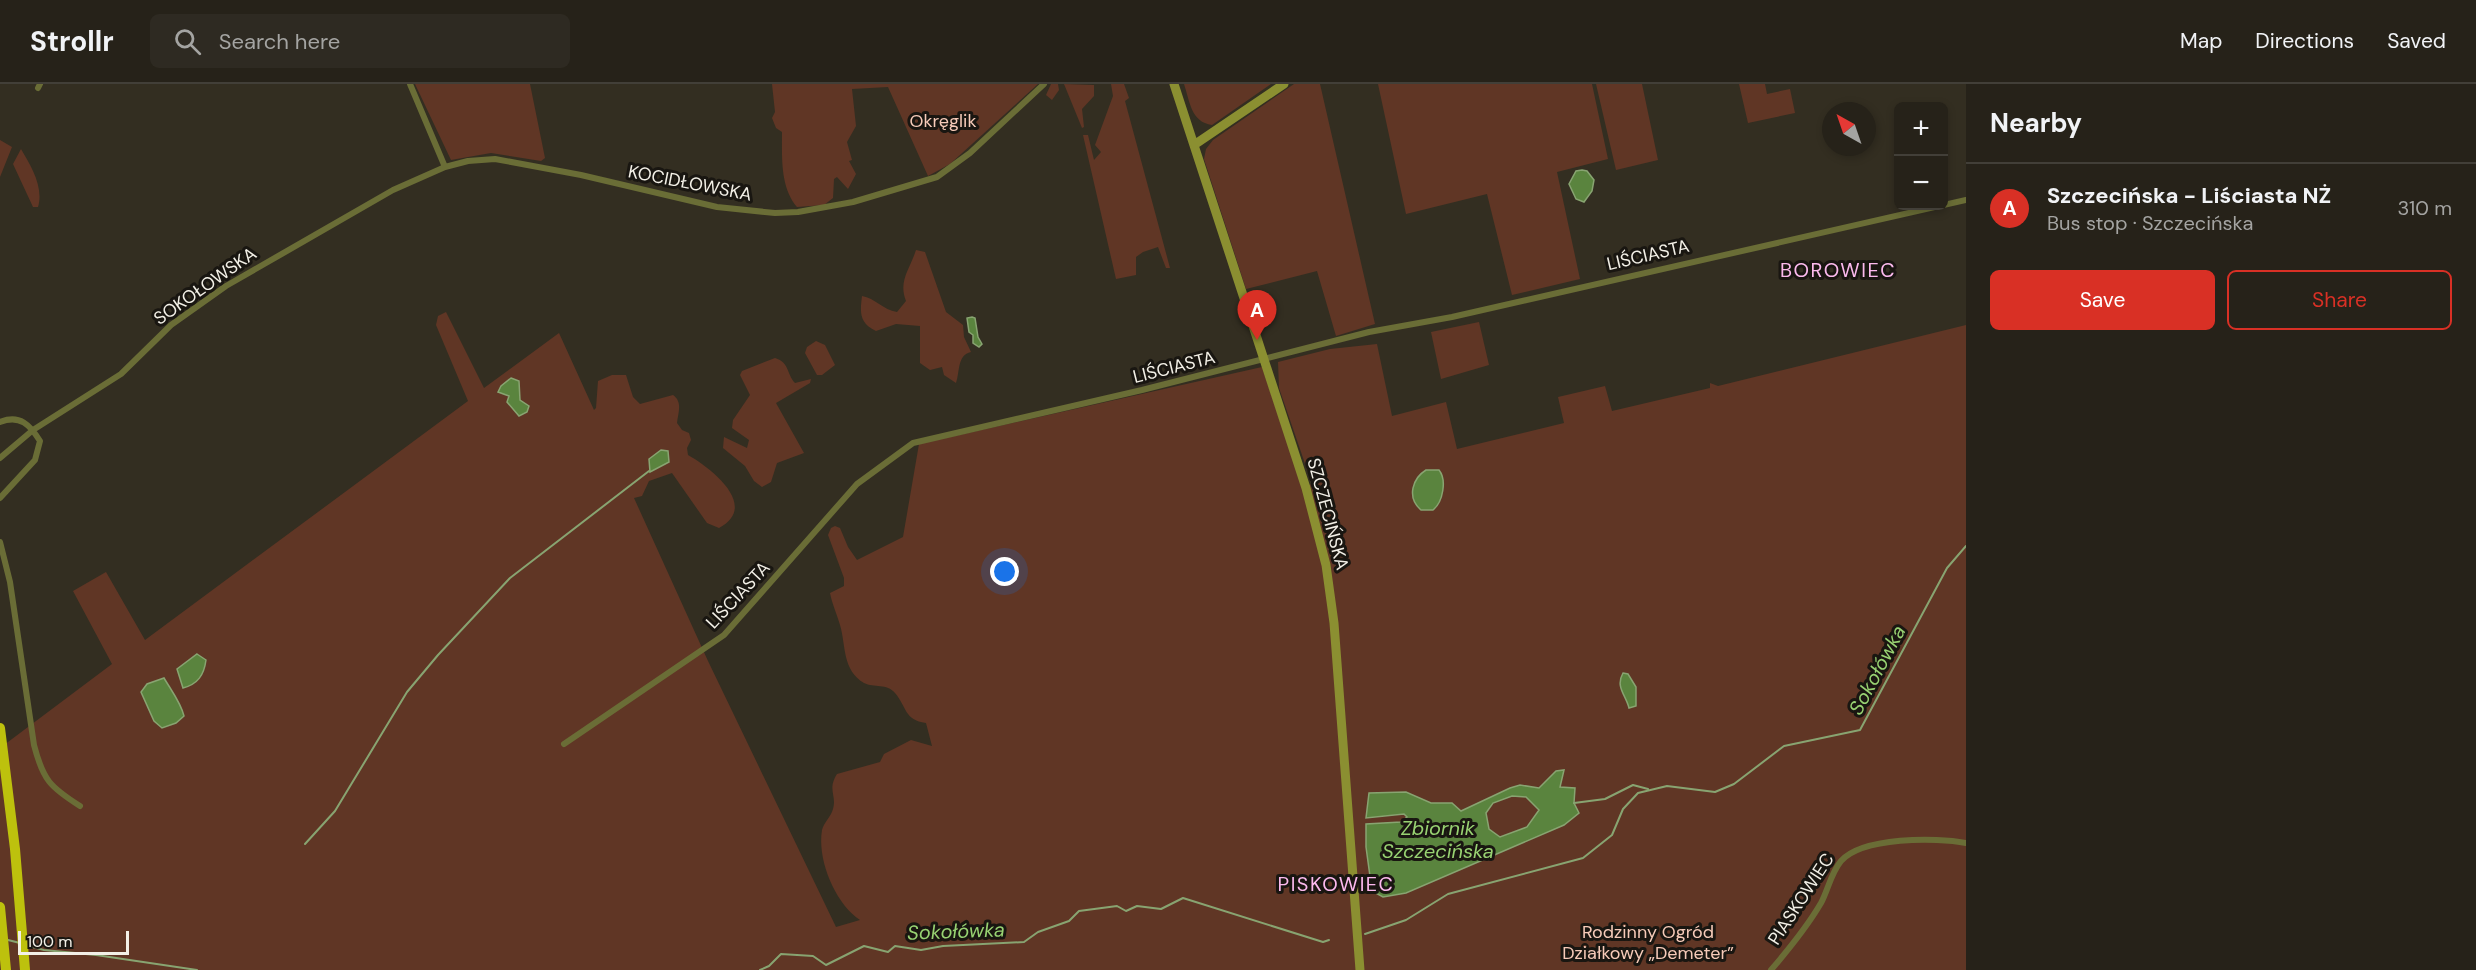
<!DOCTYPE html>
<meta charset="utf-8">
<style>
body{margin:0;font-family:"DM Sans",sans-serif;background:#2e2a22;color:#f1f3f6}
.controls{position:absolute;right:18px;top:18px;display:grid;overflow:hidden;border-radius:9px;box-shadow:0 3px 9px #0003}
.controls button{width:54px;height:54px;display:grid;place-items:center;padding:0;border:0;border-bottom:2px solid #423f38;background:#262219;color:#f1f3f6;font:30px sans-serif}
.compass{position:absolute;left:1822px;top:18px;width:54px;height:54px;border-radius:50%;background:#262219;box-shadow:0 3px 9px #0003;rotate:320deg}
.scale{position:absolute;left:18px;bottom:15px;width:111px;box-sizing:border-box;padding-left:6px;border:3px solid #f3f0e7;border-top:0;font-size:16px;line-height:21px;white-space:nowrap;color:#f3f0e7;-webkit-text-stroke:4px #191611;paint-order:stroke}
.you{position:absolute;left:1005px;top:488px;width:21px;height:21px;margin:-15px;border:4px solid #fff;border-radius:50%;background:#1a73e8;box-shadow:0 0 0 9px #1a73e833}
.badge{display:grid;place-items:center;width:39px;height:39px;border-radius:50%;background:#d93025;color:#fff;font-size:20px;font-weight:700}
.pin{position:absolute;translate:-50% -50px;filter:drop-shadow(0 2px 3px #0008)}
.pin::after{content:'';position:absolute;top:32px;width:21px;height:18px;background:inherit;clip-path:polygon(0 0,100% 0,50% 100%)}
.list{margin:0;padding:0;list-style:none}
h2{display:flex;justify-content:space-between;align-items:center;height:78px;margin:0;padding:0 24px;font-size:26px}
h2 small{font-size:20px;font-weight:400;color:#a4a4a2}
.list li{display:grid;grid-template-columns:39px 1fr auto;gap:18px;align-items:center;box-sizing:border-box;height:90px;padding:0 24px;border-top:2px solid #423f38}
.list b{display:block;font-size:22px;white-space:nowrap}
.list p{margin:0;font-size:20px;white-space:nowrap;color:#a4a4a2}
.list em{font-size:20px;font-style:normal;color:#a4a4a2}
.actions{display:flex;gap:12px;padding:18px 24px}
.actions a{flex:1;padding:14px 0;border:2px solid #d93025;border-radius:9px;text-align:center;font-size:21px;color:#d93025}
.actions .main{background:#d93025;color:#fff}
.icon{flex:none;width:33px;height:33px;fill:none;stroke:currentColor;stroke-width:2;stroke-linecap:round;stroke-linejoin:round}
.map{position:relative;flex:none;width:1966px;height:886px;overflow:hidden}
header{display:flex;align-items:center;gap:36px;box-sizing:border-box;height:84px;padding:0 30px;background:#262219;border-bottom:2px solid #423f38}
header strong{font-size:28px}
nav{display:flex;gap:33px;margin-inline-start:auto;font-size:21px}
.search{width:420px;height:54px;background:#2e2a22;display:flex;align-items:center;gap:15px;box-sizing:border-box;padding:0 21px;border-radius:9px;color:#a4a4a2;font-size:22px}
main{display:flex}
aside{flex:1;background:#262219}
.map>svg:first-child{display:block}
</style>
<header>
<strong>Strollr</strong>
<div class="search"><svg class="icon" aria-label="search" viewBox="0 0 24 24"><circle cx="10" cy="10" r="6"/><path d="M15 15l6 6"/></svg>Search here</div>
<nav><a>Map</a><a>Directions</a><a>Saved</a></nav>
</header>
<main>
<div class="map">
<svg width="1966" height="886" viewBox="0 0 1966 886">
<rect width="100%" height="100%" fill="#332e21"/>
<path fill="#603625" d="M415,0H530L545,74L541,77L491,69L451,76Z
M772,0H1038L950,80L928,92L888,3L852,5L856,42L847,58L852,76L849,77L856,90L848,105L837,93L834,95L833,114L824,121L797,123C780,103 782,73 782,48L776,44L772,34L775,28Z
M1051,0H1058L1059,6L1052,16L1046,11Z
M1064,0L1094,1V12L1082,25L1084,43L1082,44Z
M1111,0H1124L1129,14L1125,17L1170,184H1166L1158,163L1143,168L1136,173V191L1116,195L1083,51H1088L1094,76L1101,68L1095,61L1113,12Z
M1184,0H1271L1212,41C1191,38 1190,18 1184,0Z
M1294,0H1320L1375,240L1336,252L1317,187L1246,205L1204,75L1206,65L1213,56Z
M1378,0H1592L1608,75L1557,88L1580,195L1512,211L1487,110L1406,130Z
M1596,0H1642L1658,76L1616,86Z
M1739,0H1765L1767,10L1790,5L1795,29L1748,39Z
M0,56L12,63L0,93Z
M21,65C31,82 44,103 38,123H33L13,80Z
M916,166L925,168L946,228L963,241L964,253L971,268C957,271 960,288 956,299L944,291L942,283L930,286L920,279V242L896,240L876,247C859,239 860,228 862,212C875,214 883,226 897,228L906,217C898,197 910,185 916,166Z
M446,228L484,304L559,249L594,326L596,324L598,297L612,291H626L633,313L640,320L673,311C683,318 678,329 677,339L682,346L689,349L691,356L687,364L688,371C711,384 760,422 719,444L707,439L672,389L649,397L642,412L634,414L708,577L836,843L860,836C835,819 817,776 822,746C824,738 831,733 833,725C837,711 827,706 837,690L880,678L884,670L911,656L932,662L926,639C904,636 907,623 895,609C887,599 874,604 864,599C842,586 846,561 840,541C837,530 832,520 830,509L844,502V494L828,451L831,444L835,442L840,444L848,463L857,476L903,453L919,360L1262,283L1302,403L1312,400L1279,304L1278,278L1330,265L1377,260L1392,332L1446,318L1457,365L1564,339L1558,313L1605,302L1612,327L1710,304V299L1718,302L1966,241V886H0V664L112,580L73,507L106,488L145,556L468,317L436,241L438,232Z
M1479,238L1489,281L1441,295L1431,248Z
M816,257L825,261L835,281L822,291H817L805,269L807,263Z
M775,274C790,279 786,289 795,299L811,295L810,299L776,319L804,369L777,379L771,398L762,403L754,397L745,382L723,364L724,353L747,364L749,356L732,344L733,336L750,311L740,291L742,287Z"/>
<path fill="#5a843e" stroke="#88a471" stroke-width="1.5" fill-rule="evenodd" d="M1582,86L1587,87L1594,96L1592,107L1584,118L1576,115L1569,100L1576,87Z
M972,233L975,234L978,253L982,260L979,263L973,259V251L969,248L967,234Z
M511,294L519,297L520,316L529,322L527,328L519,332L507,318L509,312L498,308L501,302Z
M661,366L668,367L669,378L650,388L649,375Z
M1426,386H1439C1447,396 1443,418 1433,426H1421C1406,413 1413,394 1426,386Z
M197,570L206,576C204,591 198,600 183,604L177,585Z
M1623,589L1628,590L1636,603V622L1629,624C1626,611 1615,603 1623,589Z
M164,594C171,606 181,619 184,632L176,639L162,644L154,637L141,608L147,600Z
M1564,686L1560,703L1575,704L1574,719L1579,729L1564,741L1406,809L1383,813L1372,807L1366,763V740L1401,738L1407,733L1404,730L1366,734L1369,709L1406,708L1431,719H1452L1461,727L1510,704L1520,701L1539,704L1556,687ZM1512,712L1526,713L1539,726L1527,743L1500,753L1489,745L1486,729L1493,719Z"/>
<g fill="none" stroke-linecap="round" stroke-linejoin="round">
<path stroke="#88a471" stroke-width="2" d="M1574,719L1605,715L1633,701L1648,705
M305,760L335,727L407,608L438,571L510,494L649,387
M1365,850L1406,836L1448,810L1583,774L1612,751L1623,725L1638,709L1667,702L1715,708L1734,700L1784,662L1860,646L1947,484L1966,462
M8,856L20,859
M25,861L44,866L96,871L197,886
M760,886L769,882L781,870L813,872L826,881L864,862L888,868L895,862L921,866L943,862L1024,858L1038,848L1069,837L1079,827L1117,822L1126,827L1137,822L1161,825L1183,814L1323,858L1329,856"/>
<path stroke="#6a6d36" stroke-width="6" d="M410,0L445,83
M38,4L40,0
M0,338C20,330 30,341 40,357L35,376L0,414
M0,374L33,346L121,290L171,241L226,202L393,106L445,83L468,77L495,75L581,91L717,123L775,129L798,128L853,118L937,93L970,69L1044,0
M0,458L10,498L34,661C43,696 50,703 80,722
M564,660L724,551L857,400L913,359L1142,306L1369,248L1452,233L1966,116
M1771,886C1789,865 1807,843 1821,819C1828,806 1831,789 1841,777C1862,753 1936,753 1966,759"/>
<path stroke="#8b8f31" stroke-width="9" d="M1174,0L1306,404L1326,481L1334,539L1360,886
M1194,61L1284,0"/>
<path stroke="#bdc10d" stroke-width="10" d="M0,644L15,765L25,886
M0,823L6,886"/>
</g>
<g text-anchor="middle" stroke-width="6" stroke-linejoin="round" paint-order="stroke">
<g font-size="18" fill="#f7cbb9" stroke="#191611">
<text x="943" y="43">Okręglik</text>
<text x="1648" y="854">Rodzinny Ogród<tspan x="1648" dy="21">Działkowy „Demeter”</tspan></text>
</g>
<g font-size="18" fill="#f3f0e7" stroke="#191611">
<text transform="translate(690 99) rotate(11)" y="6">KOCIDŁOWSKA</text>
<text transform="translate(1648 171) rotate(-13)" y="6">LIŚCIASTA</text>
<text transform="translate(205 202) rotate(-35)" y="6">SOKOŁOWSKA</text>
<text transform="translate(1174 283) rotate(-14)" y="6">LIŚCIASTA</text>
<text transform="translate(1328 430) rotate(75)" y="6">SZCZECIŃSKA</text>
<text transform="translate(738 511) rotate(-47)" y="6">LIŚCIASTA</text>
<text transform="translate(1801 815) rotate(-57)" y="6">PIASKOWIEC</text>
</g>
<g font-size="20" letter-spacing="1.5" fill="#fbb9ed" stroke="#191611">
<text x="1838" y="193">BOROWIEC</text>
<text x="1336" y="807">PISKOWIEC</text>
</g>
<g font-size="20" font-style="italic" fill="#98d272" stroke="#191611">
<text transform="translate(1877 586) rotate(-62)" y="7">Sokołówka</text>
<text x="1438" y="751">Zbiornik<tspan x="1438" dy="23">Szczecińska</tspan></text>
<text transform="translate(956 847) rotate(-2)" y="7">Sokołówka</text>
</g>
</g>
</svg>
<div class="controls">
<button>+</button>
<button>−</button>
</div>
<svg class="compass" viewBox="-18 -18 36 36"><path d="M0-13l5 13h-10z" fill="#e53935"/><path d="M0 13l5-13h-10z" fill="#a4a4a2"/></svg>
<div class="scale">100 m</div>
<div class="you"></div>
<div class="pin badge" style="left:1257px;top:256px">A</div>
</div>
<aside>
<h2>Nearby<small></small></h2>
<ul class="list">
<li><span class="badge">A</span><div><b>Szczecińska - Liściasta NŻ</b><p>Bus stop · Szczecińska</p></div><em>310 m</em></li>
</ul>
<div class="actions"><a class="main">Save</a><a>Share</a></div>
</aside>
</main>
